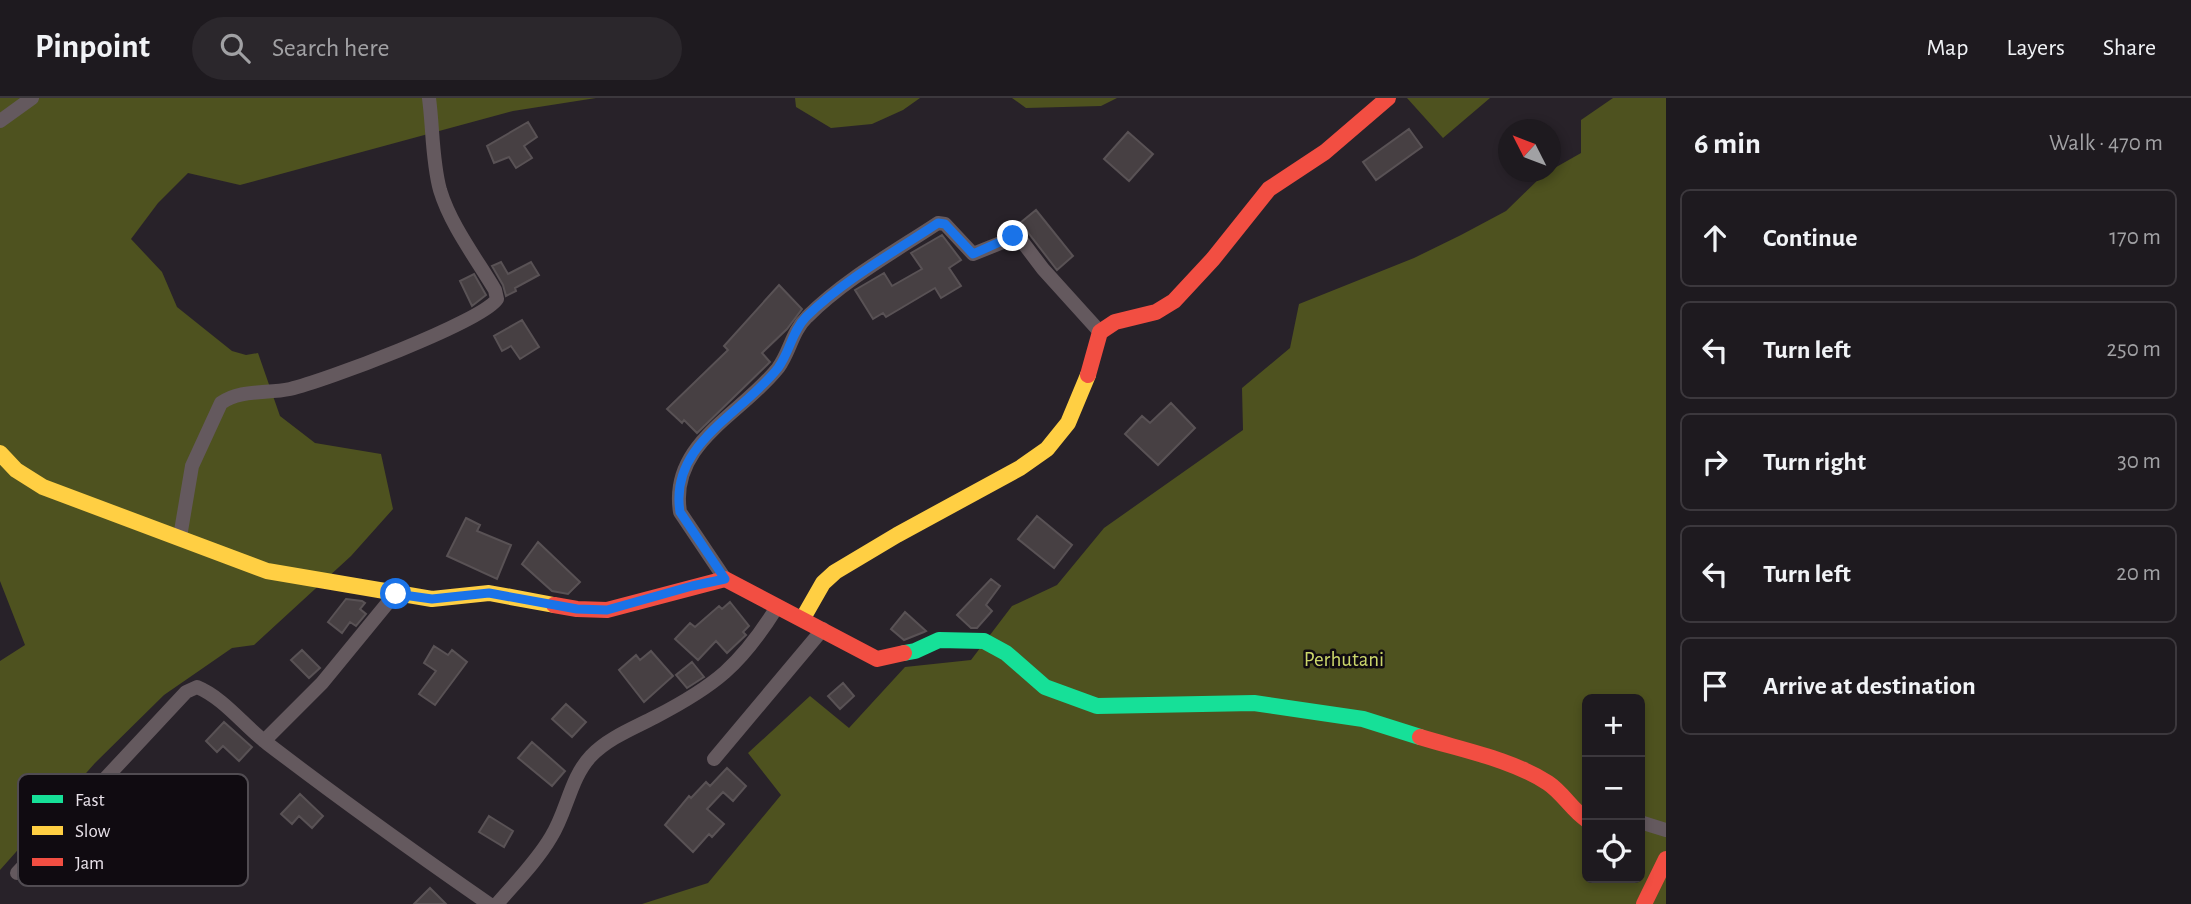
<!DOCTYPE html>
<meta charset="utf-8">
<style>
body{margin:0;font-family:"Alegreya Sans",sans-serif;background:#2b272c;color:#f1f3f6}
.controls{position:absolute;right:21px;bottom:21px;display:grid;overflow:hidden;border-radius:10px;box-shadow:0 4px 10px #0003}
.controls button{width:63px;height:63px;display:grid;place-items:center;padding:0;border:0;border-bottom:2px solid #3c383d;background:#1e1a1f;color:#f1f3f6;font:35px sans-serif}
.compass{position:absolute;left:1498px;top:21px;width:63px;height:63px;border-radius:50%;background:#1e1a1f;box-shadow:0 4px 10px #0003;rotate:312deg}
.stop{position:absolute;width:21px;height:21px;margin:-16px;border:5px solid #1a73e8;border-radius:50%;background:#fff}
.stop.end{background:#1a73e8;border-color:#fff;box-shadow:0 2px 7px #0008}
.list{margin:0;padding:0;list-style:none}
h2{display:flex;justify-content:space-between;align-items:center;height:91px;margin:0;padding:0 28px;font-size:30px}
h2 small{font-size:23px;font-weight:400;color:#a1a1a4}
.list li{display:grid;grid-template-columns:46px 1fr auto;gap:21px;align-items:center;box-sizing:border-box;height:98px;margin:0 14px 14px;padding:0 14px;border:2px solid #3c383d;border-radius:10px}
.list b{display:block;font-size:26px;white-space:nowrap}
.list em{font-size:23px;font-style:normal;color:#a1a1a4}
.icon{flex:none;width:38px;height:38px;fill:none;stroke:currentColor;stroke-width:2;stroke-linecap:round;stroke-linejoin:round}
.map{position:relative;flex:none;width:1666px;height:806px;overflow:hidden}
header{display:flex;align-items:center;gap:42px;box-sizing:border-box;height:98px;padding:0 35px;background:#1e1a1f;border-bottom:2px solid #3c383d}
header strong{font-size:33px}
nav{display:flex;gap:38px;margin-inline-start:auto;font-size:24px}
.search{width:490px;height:63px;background:#2b272c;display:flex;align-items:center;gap:18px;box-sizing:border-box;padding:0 24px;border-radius:38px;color:#a1a1a4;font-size:26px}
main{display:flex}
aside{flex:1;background:#1e1a1f}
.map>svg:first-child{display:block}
</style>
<header>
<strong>Pinpoint</strong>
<div class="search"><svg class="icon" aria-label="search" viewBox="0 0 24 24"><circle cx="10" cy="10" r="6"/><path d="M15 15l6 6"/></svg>Search here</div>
<nav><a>Map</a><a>Layers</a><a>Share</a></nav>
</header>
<main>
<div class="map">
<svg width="1666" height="806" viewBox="0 0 1666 806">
<rect width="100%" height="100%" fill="#282229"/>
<path fill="#4e521f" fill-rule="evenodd" d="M0,0H596L513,13L240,87L188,75L158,105L131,141L162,174L177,209L232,253L246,257L258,255L280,318L315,345L381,356L393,411L351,458L254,547L232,550L164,597L95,665L0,772V563L25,547L0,483Z
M795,0H920L903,12L872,26L831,30L796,9Z
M1012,0H1117L1101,8L1026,10Z
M1407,0H1490L1443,40Z
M1613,0H1666V806H642L708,785L781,697L748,655L810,598L849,630L905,569L971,562L1012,508L1057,487L1104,430L1243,332L1242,290L1290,250L1299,206L1414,160L1461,137L1506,113L1544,76L1581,55V22ZM1587,601H1640V780H1587Z"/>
<path fill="#474043" stroke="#595255" stroke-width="2" d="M528,24L537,39L524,48L532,60L516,70L509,59L494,65L487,48Z
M1409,31L1422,49L1376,82L1363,64Z
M1128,34L1153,56L1129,83L1104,61Z
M1036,112L1073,158L1057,172L1026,132L1015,129Z
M942,137L961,162L949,170L961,188L941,200L935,190L886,219L883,215L873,221L855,192L884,175L892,188L922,171L911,155Z
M501,164L508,176L531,164L539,177L515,190L516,193L506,198L503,187L492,168Z
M474,176L486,197L472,208L460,183Z
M779,187L802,211L787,231L762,255L770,264L697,335L684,322L682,325L667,311L728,252L724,248Z
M522,222L539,249L520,261L511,248L502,253L494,238Z
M1171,305L1195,330L1158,367L1125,336L1142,318L1150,325Z
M1037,418L1072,447L1054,470L1018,441Z
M466,420L480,427L477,433L511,447L497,481L447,458Z
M538,444L580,484L568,496L552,493L522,466Z
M991,481L1000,488L986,507L992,513L977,530H971L957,517Z
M346,501L362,503L365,505L360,511L366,516L356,528L350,524L342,535L328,524Z
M730,504L749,528L743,534L746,537L727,555L716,543L698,562L675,541L690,525L695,529L719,508L722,511Z
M905,514L926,533L924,534L904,542L891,531Z
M434,548L448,557L452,552L467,564L435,607L419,596L436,573L424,565Z
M302,552L320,570L309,580L291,562Z
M651,553L673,578L644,604L619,572L636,557L640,562Z
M692,564L704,579L687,590L676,577Z
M843,585L854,598L840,611L828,598Z
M566,606L586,624L572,639L552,621Z
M224,624L252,649L239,663L223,648L217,654L206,643Z
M532,644L565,673L552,688L518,660Z
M727,670L746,688L733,703L723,694L707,711L724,726L712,739L709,736L693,754L665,727L689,698L691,700L706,684L710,688Z
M300,696L323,718L312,730L299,718L292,726L281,716Z
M489,718L513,733L504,749L479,734Z
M430,790L446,806H414Z"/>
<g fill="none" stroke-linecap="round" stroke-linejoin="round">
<path stroke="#64595e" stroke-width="14" d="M0,23L32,0
M180,439L192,368L221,305C240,291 267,296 290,291C322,284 482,224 497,201L495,192C476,160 451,128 440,92C432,63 433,30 429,0
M725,481L680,414C669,345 741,317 778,270C790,254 792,233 807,219C844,182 894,154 938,125L945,126L973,156L1018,138L1043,171L1100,234
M264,643L322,585L395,496
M714,661L823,531
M1640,724L1666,732
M17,775L186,594L197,589C224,600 245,629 268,646C340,701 414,754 489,806
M497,806C515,785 537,763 551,739C567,714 570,680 591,658C608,640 634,630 655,619C715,588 741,567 777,509"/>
<path stroke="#16e098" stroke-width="16" d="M904,555L915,553L939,542L984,543L1006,555L1045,589L1097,608L1254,605L1363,621L1420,639"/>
<path stroke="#ffcf43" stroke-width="16" d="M0,355L16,372L43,389L267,473L432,501L489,495L554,507
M803,520L823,485L835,474L897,437L1020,370L1047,351L1068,325L1088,277"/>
<path stroke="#f24e42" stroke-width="16" d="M1088,277L1100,234L1115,224L1156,214L1174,203L1213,161L1269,91L1325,54L1388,0
M554,507L577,511L607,512L725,481L877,561L904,555
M1420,639C1462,652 1511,661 1548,685C1563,695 1572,712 1587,722
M1644,806L1666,761"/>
</g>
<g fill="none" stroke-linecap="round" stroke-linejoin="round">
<path stroke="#1a73e8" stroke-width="9" d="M396,496L432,501L489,495L577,511L607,512L692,488L725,481L680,414C669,346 741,317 778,270C790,254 792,233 806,219C844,182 894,154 938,125L945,126L973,156L1013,138"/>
</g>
<g text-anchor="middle" stroke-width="5" stroke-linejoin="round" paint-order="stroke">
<g font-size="21" fill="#cbd66b" stroke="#100b11">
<text x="1344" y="568">Perhutani</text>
</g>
</g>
<rect x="18" y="676" width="230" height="112" rx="10" fill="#100b11" stroke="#514c52" stroke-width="2"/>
<rect x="32" y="697" width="31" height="8" fill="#16e098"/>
<rect x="32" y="728" width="31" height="9" fill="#ffcf43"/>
<rect x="32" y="760" width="31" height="8" fill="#f24e42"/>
<g font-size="19" fill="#e9e2ea">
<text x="75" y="708">Fast</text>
<text x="75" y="739">Slow</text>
<text x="75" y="771">Jam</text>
</g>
</svg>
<div class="controls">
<button>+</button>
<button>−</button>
<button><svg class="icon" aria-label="locate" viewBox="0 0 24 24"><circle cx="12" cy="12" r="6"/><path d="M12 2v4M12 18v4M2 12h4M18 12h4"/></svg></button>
</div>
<svg class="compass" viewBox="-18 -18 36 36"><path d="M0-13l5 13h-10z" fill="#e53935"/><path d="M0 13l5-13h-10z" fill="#a1a1a4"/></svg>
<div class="stop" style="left:396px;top:496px"></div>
<div class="stop end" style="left:1013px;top:138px"></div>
</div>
<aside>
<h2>6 min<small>Walk · 470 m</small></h2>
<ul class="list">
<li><svg class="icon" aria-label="ahead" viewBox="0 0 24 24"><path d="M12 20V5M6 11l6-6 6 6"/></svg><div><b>Continue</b></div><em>170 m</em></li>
<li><svg class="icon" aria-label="left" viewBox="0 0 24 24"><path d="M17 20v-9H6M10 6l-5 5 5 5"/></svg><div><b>Turn left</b></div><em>250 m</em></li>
<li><svg class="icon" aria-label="right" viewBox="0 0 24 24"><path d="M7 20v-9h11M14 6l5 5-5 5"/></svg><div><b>Turn right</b></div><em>30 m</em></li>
<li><svg class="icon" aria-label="left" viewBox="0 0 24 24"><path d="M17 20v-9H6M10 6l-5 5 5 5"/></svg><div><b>Turn left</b></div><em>20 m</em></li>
<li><svg class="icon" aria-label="arrive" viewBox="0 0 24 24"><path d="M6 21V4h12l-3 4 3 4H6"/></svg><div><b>Arrive at destination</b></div></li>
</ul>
</aside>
</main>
